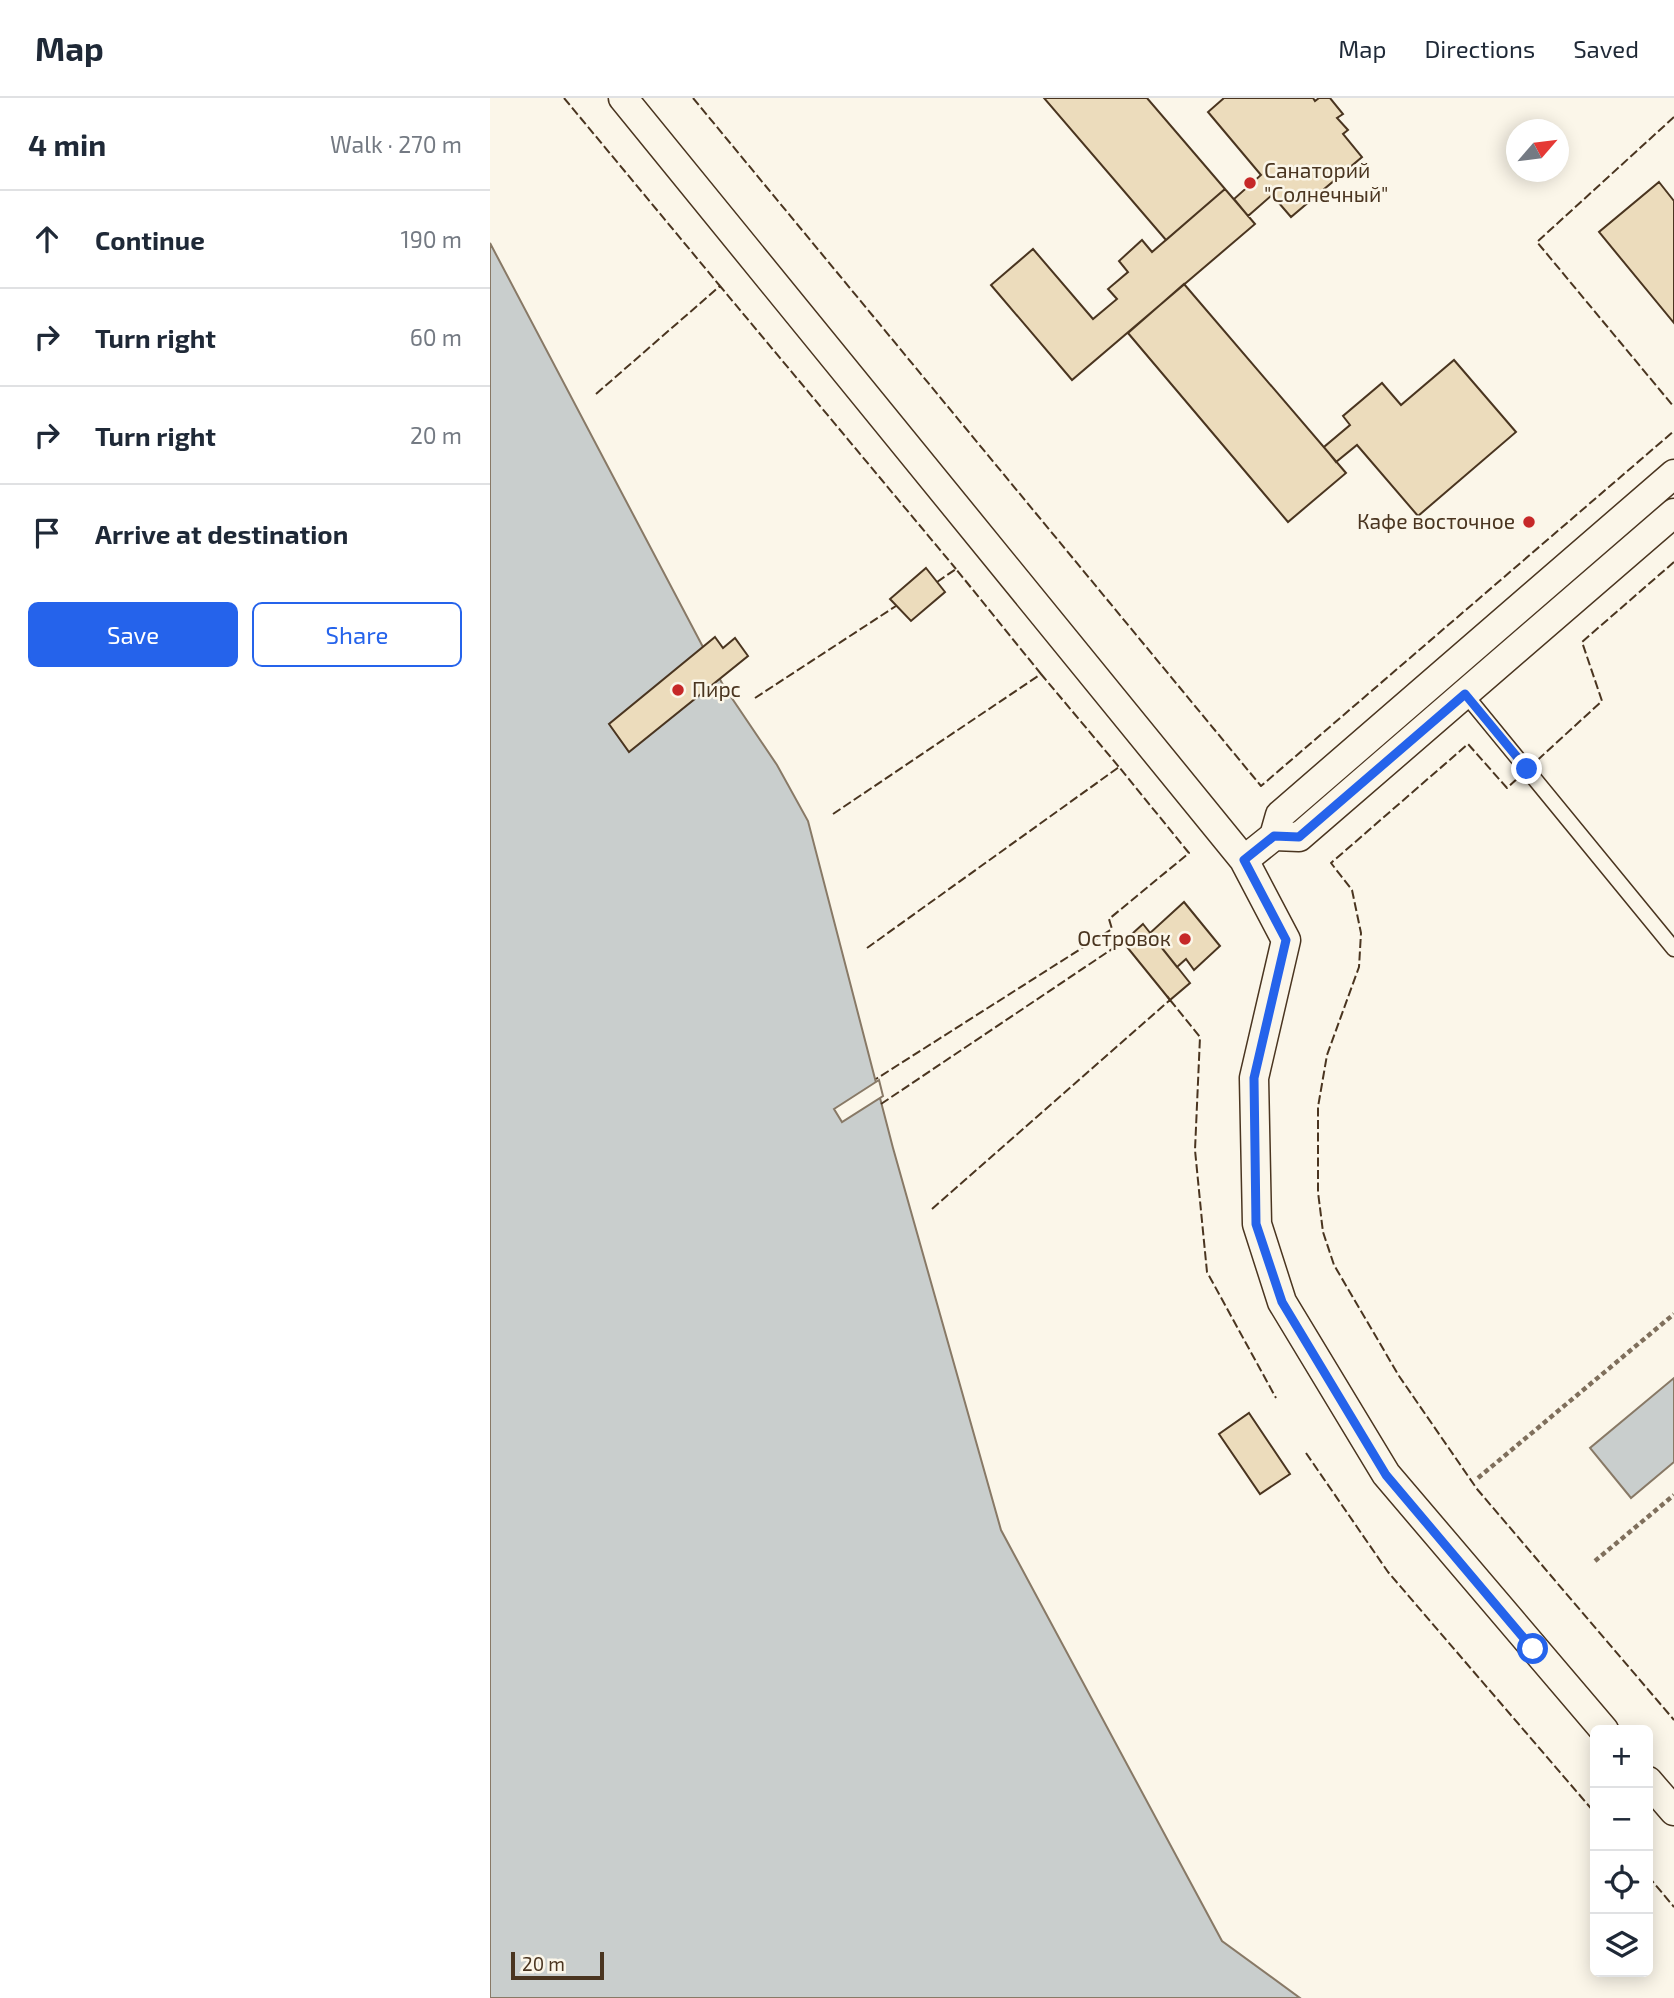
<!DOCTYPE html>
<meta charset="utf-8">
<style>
body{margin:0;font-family:"Exo 2",sans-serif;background:#f6f6f7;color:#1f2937}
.controls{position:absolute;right:21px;bottom:21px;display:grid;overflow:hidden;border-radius:10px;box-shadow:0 4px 18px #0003}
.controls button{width:63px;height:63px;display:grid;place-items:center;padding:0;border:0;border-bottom:2px solid #e0e1e3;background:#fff;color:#1f2937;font:35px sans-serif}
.compass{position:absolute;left:1016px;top:21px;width:63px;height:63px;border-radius:50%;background:#fff;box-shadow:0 4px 18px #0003;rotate:62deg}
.scale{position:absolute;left:21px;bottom:18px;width:93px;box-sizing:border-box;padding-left:7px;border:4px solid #4a3520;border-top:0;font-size:19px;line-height:24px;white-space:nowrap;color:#4a3520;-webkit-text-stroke:5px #fbf6e9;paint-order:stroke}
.stop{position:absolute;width:21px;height:21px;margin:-16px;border:5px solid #2563eb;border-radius:50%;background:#fff}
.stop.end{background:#2563eb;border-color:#fff;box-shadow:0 2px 7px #0008}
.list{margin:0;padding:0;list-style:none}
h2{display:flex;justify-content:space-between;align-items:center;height:91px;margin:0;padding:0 28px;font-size:30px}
h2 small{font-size:23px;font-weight:400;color:#747a83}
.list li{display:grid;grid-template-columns:46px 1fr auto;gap:21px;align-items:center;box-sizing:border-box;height:98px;padding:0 28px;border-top:2px solid #e0e1e3}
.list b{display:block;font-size:26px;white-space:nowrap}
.list em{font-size:23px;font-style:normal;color:#747a83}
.actions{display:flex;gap:14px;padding:21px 28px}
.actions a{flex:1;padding:16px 0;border:2px solid #2563eb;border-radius:10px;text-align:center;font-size:24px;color:#2563eb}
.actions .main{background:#2563eb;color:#fff}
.icon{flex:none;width:38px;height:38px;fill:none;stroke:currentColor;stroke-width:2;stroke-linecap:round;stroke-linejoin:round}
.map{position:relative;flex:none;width:1184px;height:1900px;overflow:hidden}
header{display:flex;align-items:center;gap:42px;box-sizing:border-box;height:98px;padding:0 35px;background:#fff;border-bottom:2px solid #e0e1e3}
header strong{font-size:33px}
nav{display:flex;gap:38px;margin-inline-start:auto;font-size:24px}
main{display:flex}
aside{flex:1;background:#fff}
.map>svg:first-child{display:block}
</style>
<header>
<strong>Map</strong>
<nav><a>Map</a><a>Directions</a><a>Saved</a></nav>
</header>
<main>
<aside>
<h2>4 min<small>Walk · 270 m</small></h2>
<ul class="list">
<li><svg class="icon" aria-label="ahead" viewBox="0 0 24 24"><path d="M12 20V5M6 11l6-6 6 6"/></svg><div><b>Continue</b></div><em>190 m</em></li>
<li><svg class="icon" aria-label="right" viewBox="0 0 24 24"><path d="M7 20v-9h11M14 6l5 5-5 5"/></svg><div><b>Turn right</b></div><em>60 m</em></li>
<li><svg class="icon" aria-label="right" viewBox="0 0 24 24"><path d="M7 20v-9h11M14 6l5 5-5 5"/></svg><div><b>Turn right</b></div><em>20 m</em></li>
<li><svg class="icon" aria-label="arrive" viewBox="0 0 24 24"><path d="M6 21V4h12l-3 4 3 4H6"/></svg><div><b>Arrive at destination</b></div></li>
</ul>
<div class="actions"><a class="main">Save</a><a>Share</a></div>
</aside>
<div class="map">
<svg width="1184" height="1900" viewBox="0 0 1184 1900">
<rect width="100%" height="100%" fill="#fbf6e9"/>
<path fill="#c9cecd" stroke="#887966" stroke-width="2" d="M0,145L233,587L287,667L318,723L403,1050L511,1432L732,1843L810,1900H0Z
M1184,1280V1364L1141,1400L1100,1350Z"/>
<path fill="#fbf6e9" stroke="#887966" stroke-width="2" d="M389,982L393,998L352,1024L344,1011Z"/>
<path fill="#ecdcbc" stroke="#4a3520" stroke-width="2" d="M554,0H657L735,91L676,142Z
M734,0H823L825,3L829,0H840L853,16L847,20L858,32L853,36L872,59L801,119L782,97L758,118L744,101L771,77L718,14Z
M1169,84L1184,103V225L1109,134Z
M735,91L765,126L582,282L501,187L543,151L603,221L627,201L618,191L638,174L629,163L652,142L662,154Z
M694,186L856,375L798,424L638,235Z
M964,262L1026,334L928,418L867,347L846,364L834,349L860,327L853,318L892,285L911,307Z
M436,470L455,494L421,523L400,501Z
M225,539L233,550L245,540L258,558L139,654L119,626Z
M694,804L730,848L704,872L696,861L687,869L660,835Z
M653,826L700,885L680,902L633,844Z
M759,1315L800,1376L770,1396L729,1336Z"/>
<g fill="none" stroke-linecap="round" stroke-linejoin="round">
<defs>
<path id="lane" d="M975,596L1184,851"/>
<path id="street" d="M133,0L754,762L796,842L764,980L767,1126L792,1204L896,1376L1114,1632
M784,738L809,739L1184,415
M754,762L784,738L790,717L1184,376
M1158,1683L1184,1713"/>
</defs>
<use href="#lane" stroke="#4a3520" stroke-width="17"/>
<use href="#street" stroke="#4a3520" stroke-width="31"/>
<path stroke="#7f6f5c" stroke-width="4.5" stroke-dasharray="5 3.5" stroke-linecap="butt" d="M988,1380L1184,1216
M1105,1463L1184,1397"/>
<use href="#lane" stroke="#fbf6e9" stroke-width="14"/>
<use href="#street" stroke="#fbf6e9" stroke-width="28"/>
<path stroke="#4a3520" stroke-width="2" stroke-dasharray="9 3.5" stroke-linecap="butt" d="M74,0L230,188
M203,0L771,688L1184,333
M1184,19L1047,144L1184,309
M106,296L230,188L466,471
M1184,464L1092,544L1112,603L1017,690L978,646L841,765L862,792L871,835L869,869L837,957L828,1009V1094L833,1134L844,1167L909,1278L987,1391L1184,1622
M447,484L466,471L551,576
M265,600L406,508
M343,716L551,576L629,669
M377,850L629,669L699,755L619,821L622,831L386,981
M680,902L710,939L705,1052L717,1174L786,1300
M391,1006L631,845L635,846
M442,1111L680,902L677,898
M816,1355L898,1474L1105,1715
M1158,1778L1184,1809"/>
</g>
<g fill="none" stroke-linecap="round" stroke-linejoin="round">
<path stroke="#2563eb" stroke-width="9" d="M1037,671L975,596L809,739L784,738L754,762L796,842L764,980L766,1126L792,1204L896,1377L1043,1551"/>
</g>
<g fill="#c62828" stroke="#fbf6e9" stroke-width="2.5">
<circle cx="760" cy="85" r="7"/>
<circle cx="1039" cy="424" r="7"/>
<circle cx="188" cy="592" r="7"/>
<circle cx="695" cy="841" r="7"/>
</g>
<g text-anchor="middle" stroke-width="5" stroke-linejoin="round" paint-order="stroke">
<g font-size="21" fill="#4a3520" stroke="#fbf6e9" text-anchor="start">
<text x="774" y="80">Санаторий<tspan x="774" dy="24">"Солнечный"</tspan></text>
<text x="1025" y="431" text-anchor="end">Кафе восточное</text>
<text x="202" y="599">Пирс</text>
<text x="681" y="848" text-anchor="end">Островок</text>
</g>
</g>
</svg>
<div class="controls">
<button>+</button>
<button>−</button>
<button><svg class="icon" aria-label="locate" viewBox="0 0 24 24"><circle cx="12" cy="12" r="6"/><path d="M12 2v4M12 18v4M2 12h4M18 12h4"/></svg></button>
<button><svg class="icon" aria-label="layers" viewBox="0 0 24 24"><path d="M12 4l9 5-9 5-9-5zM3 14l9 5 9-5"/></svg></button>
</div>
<svg class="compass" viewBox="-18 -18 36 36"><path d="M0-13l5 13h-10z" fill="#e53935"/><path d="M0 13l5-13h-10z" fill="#747a83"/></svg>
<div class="scale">20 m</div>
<div class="stop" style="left:1043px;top:1551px"></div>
<div class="stop end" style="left:1037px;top:671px"></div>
</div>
</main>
